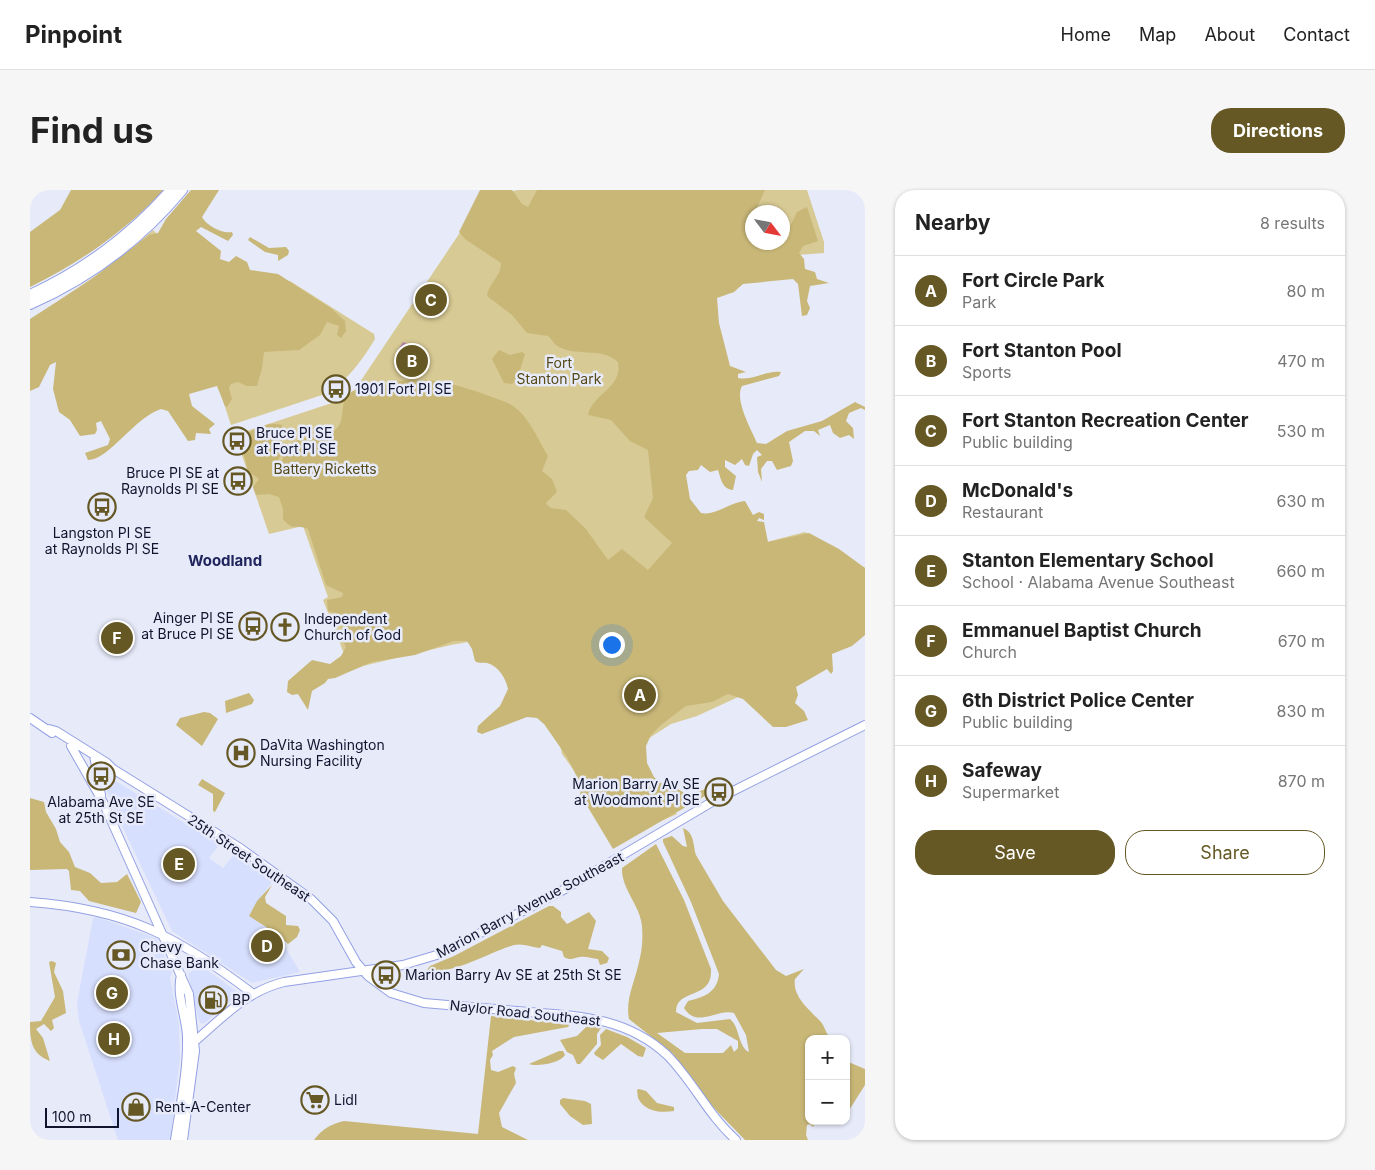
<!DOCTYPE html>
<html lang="en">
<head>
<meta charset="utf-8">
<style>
	body { margin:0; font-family:Inter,sans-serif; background:#f6f6f6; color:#222 }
	.controls { position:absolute; right:15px; bottom:15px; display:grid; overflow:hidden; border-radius:10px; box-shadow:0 1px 4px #0004 }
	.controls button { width:45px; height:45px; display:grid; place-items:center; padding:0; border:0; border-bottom:1px solid #e0e0e0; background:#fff; color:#222; font:25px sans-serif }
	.compass { position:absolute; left:715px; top:15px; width:45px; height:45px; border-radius:50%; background:#fff; box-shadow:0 1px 4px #0004; rotate:122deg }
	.scale { position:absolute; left:15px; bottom:12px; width:74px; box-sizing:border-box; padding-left:5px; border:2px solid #10142d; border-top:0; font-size:14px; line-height:18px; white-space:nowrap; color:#10142d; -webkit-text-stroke:4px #e7eaf9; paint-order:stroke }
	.you { position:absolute; left:581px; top:454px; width:18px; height:18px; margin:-12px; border:4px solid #fff; border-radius:50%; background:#1a73e8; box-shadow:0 0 0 8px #1a73e833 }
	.badge { display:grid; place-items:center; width:32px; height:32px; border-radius:50%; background:#655824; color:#fff; font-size:16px; font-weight:700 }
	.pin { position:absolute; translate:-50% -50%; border:2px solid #fff; box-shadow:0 1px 5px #0006 }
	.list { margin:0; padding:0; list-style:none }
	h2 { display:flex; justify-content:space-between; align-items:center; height:65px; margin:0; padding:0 20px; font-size:21px }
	h2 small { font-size:16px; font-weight:400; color:#767676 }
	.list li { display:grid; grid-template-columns:32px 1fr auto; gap:15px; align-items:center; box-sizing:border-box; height:70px; padding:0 20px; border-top:1px solid #e0e0e0 }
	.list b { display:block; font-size:19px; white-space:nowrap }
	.list p { margin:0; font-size:16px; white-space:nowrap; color:#767676 }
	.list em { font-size:16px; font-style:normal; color:#767676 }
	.actions { display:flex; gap:10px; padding:15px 20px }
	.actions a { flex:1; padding:11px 0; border:1px solid #655824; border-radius:20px; text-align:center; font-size:18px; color:#655824 }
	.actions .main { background:#655824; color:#fff }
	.map { position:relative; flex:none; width:835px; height:950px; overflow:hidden; border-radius:20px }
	header { display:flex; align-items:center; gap:30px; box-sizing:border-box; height:70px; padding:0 25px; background:#fff; border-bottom:1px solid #e0e0e0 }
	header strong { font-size:24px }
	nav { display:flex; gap:28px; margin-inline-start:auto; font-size:18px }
	.intro { display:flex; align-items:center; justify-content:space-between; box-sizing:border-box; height:120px; padding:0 30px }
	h1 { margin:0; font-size:35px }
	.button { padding:12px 22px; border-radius:20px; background:#655824; color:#fff; font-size:18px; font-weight:700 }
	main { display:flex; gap:30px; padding:0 30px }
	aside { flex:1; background:#fff; border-radius:20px; box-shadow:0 1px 4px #0004 }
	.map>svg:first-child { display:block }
</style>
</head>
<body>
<header>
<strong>Pinpoint</strong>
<nav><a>Home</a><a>Map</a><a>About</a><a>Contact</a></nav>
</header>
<div class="intro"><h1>Find us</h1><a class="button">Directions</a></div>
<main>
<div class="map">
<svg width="835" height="950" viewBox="0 0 835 950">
	<rect width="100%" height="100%" fill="#e7eaf9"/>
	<path fill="#d7dffe" d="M 72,583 L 190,654 L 179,668 L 193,678 L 205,663 L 244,689 L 219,725 L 250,748 L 270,782 L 222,793 L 142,741 L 84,619 L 73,591 Z
		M 67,727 L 126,748 L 142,783 L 140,788 L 149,834 L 150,869 L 140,950 L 88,950 L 84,938 L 49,831 L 47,813 L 63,728 Z
		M 169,774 L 206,801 L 206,806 L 175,833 L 172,834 L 169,831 L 158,784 Z"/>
	<path fill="#d8ca94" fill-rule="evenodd" d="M 488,0 L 777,0 L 794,52 L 794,63 L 660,73 L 649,286 L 660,326 L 702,361 L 775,342 L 835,378 L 810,424 L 745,490 L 667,526 L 641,534 L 607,556 L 615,579 L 647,624 L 622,635 L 556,597 L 532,564 L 529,550 L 450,450 L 421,455 L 320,479 L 293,410 L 298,407 L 273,336 L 239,344 L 205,245 L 320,207 L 431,41 L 449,8 ZM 722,22 L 752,22 L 752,52 L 722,52 Z
		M 123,40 L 167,83 L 210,108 L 260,91 L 344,144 L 345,149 C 330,173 318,191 292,205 L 201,235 L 186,190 L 30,110 L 90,69 Z"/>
	<path fill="#c8b777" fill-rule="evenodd" d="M 41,0 L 134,0 C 94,42 51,72 0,97 L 0,42 L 30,20 Z
		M 161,0 L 189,0 L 172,27 C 176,35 192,44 202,42 L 203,45 L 198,51 L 171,37 L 166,41 L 191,61 L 190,69 L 199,72 L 206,66 L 217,72 L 220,80 L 248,84 L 302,119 L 315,131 L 316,141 L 311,148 L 307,145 L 309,136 L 297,132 L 290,145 L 269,160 L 234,162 L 232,178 L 227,196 L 217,196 L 208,192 L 201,194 L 199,198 L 202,209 L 197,217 L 195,216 L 187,196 L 159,204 L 162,216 L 185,234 L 179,239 L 181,244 L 166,243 L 165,250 L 158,251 L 138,221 L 131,219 C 105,227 79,270 58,270 L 55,263 L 78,255 L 80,249 L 71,231 L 66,233 L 67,240 L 65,244 L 50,246 L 40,230 L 29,222 L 23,199 L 26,172 L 20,175 L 9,197 L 0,201 L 0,129 L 59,91 L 119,45 L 128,43 L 136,29 Z
		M 450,0 L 482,0 L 492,14 L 498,17 L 507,0 L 735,0 L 725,22 L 722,22 L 722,52 L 752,52 L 767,22 L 777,17 L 788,51 L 773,56 L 769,63 L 774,69 L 775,79 L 785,82 L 787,89 L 799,93 L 780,96 L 777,111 L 780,118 L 777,125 L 772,126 L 768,94 L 763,89 L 713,94 L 704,102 L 687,108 L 689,133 L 700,176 L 716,182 L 708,184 L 708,188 C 724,191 736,180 751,182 L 749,186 L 712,196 C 704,210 722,241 727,253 L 736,254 L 757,241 L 792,231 L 825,212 L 835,217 L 835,220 L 831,218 L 819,223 L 816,231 L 823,238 L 824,249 L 819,245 L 810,248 L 803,243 L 800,235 L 788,240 L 790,246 L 784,241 L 775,241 L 759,252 L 763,271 L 761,276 L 747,280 L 742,271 L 737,271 L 731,279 L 732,292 L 728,282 L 727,267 L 732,265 L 727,260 L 723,264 L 719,276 L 715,275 L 712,269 L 705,275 L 695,270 L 695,277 L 706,286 L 703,300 C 692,299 691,289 688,280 L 680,282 L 671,275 L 668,280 L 659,281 L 656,285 L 660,309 L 671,323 C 686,326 700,312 715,311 L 723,325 L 729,322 L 734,324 L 734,330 L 729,328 L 727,331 L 734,332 L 738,352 L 779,343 L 809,359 L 835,378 L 835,445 L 822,456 L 802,464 L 803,481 L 801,484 L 797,479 L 766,497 L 768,505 L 765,513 L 774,521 L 778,530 L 756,537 L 743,537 L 713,509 L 698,504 L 682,512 L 656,516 L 631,535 L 621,545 L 616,556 L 617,573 L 624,587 L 631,593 L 639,594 L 658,605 L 690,594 L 694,595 L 583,659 L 550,604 L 552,597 L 537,567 L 514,534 L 507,528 L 497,527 L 452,544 L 447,542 L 448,536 L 470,516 L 478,499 C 476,489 469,476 457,473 C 453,472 449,474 445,471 L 442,459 L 437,451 L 424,451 L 385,465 L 342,472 L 305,488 L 298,489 L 295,493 L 282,501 L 278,520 L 268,504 L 262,505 L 257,502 L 258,491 L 282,470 L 300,474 L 311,466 L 316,457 C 308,443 311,440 320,428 L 298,421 L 297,410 L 312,407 L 313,403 L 296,395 L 278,339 C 267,334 263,342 253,329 L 253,319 L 249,307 L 239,304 L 226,305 L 223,297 L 229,289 L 218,281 L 211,254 C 216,239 238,231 252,235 L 252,260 L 246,277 L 248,279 C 253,272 253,262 259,256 C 272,243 292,251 305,240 C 317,231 308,212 320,203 C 325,198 335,199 341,198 C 354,195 366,191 379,190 C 411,187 448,202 478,213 C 498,223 507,248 518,266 L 512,281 L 522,289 L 527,302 L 516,313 L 517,315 L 521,318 L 536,320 L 556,339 L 578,370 L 592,359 L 618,380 L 642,353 L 614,327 L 623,308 L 618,260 L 600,251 L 581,230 L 558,225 C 562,204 593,198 588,172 C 571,156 544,168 526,155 C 523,153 521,148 518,146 L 497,143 L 482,125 L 457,106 C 458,94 472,85 471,73 L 435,49 L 429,42 Z
		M 220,47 L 239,58 L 256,57 L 259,61 L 258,65 L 248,71 L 248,65 L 235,62 L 218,50 Z
		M 469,160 L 480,165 L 492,162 L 495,164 L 487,190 L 482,194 L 474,193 L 462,169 Z
		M 219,503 L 224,510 L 222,514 L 196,523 L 195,511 Z
		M 174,522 L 180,523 L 188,529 L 172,556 L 146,535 L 150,528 Z
		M 172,589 L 195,603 L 185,622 L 183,621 L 183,604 L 168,595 Z
		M 0,608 L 14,612 L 16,622 L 26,639 L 30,652 L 39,662 L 45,677 L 60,683 L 71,693 L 87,692 L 97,684 L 111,712 L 106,723 L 59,711 L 50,701 L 41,700 L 39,681 L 37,679 L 0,680 Z
		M 653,638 C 665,643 663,656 666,665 L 693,711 L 746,780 L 756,786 L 774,779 L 765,789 C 762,807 780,820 791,832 C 795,837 796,844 801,849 L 779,849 L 779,931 L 787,931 L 783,937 L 780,934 L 777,935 L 776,945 L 778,950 L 715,950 L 682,916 L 643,864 L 599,829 C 595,810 605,791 609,772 C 612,761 613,748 612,737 C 611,716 591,699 592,678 L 626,654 L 654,710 L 681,779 C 683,811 646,797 646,822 L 667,833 L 700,829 C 710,837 708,857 719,862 L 716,845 L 704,823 C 687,818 667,839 654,818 L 658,811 C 674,807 687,803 689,784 L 661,712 L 633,652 L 633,649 L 642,646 L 653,656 L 657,657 ZM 672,839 L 687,839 L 708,851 L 708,858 L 704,862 L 701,855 L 693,863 L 655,863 L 627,843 Z
		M 242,695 L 235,707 L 236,713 L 256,726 L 256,735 L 268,736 L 270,740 L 267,747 L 258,754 L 247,744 L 219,726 L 227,711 Z
		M 519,716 L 523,716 L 531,722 L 531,727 L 537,734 L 559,722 L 566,731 L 558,759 L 572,761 L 579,768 L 577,773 L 570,775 L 568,769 C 562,769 556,766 550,767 C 543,768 541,771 534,767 L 532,761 L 512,755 L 510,758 C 501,757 493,753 484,755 C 457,763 426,784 396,781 L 400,776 L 424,766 Z
		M 22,771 L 26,773 L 24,782 L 33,801 L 36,823 L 22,830 L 24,838 L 21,841 L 14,834 L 6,839 L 13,848 L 20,871 C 1,864 0,850 0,832 L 11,831 L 25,807 L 19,772 Z
		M 461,826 L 540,834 L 538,837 L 484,847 L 462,861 L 463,865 L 460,870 L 461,880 L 468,882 L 483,876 L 486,878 L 484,884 L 486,893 L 469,923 L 472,937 L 498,950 L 284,950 C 292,939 301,934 314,931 L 448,944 Z
		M 558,835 L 571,838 L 567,844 L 567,854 L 550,874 L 547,874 L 543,865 L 537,862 L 530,850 L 547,846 Z
		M 576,839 L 597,847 L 616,858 L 613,867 L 608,866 L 591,854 L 573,870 L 565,865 L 564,863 L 571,855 L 570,845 Z
		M 529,861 L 533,861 L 535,865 C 530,873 508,877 499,874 Z
		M 816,871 L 835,879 L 835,895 L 816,925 Z
		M 609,899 L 616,901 L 627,913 L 644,917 L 644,921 C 631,923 615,922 608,908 L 607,900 Z
		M 533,908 L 555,911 L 561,914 L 562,934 L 553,935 L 540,926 L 530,914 L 530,910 Z"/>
	<path fill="#bf89b2" d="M 373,152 L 395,162 L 384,179 L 366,163 Z"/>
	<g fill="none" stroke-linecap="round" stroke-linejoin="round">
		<g stroke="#93a0e4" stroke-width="10">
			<path id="secondary" d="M 0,528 L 22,543
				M 19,539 L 26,541 L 77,573 L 83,579 L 210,658 L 281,709 L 303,731 L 326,772 L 338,786 L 361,803 L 394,813 C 429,816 464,819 499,822 C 550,826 597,828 637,865 C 663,891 678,925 706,950
				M 41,556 L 73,612 L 159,804 L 165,861 L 153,950
				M 64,565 L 71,605
				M 0,712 C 96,719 147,746 222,803
				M 157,856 L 164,852 C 193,827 217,801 254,792 L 373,775 L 410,764 L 535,699 L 687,609 L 835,535
				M 145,950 C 150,916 158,881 157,846 C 156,826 146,805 151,785"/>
		</g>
		<g stroke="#93a0e4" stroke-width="12">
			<path id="highway" d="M 0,105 C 53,81 103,44 141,0
				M 0,114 C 59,88 111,49 152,0"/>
		</g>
		<use href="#secondary" stroke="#fff" stroke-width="8"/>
		<use href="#highway" stroke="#fff" stroke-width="10"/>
	</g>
	<defs>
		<g id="bus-ring" transform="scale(1.4375)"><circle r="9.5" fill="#e7eaf9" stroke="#655824" stroke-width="1.5"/><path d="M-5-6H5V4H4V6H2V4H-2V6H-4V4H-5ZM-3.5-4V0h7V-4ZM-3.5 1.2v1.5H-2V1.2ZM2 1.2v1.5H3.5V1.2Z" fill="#655824"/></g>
		<g id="church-ring" transform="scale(1.4375)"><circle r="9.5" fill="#e7eaf9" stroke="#655824" stroke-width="1.5"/><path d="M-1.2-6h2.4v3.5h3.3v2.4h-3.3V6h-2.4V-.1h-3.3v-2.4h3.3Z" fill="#655824"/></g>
		<g id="hospital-ring" transform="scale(1.4375)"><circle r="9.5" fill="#e7eaf9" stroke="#655824" stroke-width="1.5"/><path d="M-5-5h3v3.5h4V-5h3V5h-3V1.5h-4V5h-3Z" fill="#655824"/></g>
		<g id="bank-ring" transform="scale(1.4375)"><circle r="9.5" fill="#e7eaf9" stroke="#655824" stroke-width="1.5"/><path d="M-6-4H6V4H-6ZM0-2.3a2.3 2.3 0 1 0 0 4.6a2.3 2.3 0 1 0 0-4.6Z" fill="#655824"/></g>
		<g id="fuel-ring" transform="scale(1.4375)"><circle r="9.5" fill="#e7eaf9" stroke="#655824" stroke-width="1.5"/><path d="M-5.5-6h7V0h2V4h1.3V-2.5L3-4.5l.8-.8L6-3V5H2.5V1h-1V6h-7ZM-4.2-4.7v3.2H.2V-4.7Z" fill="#655824"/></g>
		<g id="supermarket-ring" transform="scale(1.4375)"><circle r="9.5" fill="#e7eaf9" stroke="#655824" stroke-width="1.5"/><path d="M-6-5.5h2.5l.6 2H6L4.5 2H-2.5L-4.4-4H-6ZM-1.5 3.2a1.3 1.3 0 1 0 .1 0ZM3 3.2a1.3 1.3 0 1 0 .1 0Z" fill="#655824"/></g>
		<g id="shop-ring" transform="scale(1.4375)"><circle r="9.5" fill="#e7eaf9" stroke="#655824" stroke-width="1.5"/><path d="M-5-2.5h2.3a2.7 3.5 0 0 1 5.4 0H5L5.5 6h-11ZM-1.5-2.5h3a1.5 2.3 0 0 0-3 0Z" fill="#655824"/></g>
	</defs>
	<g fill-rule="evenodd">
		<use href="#bus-ring" x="306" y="199"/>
		<use href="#bus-ring" x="207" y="251"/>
		<use href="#bus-ring" x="208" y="291"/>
		<use href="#bus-ring" x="72" y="317"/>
		<use href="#bus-ring" x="223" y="436"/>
		<use href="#church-ring" x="255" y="437"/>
		<use href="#hospital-ring" x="211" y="563"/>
		<use href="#bus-ring" x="71" y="586"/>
		<use href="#bus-ring" x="689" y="602"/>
		<use href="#bank-ring" x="91" y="765"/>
		<use href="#bus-ring" x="356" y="785"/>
		<use href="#fuel-ring" x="183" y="810"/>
		<use href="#supermarket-ring" x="285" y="910"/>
		<use href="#shop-ring" x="106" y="917"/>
	</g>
	<g text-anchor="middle" stroke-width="5" stroke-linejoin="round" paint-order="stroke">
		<g font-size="14" fill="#564a18" stroke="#e7eaf9">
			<text x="529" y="178">Fort<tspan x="529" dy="16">Stanton Park</tspan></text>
			<text x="295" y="284">Battery Ricketts</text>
		</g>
		<g font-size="14" fill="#10142d" stroke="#e7eaf9" text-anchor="start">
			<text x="325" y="204">1901 Fort Pl SE</text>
			<text x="226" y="248">Bruce Pl SE<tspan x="226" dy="16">at Fort Pl SE</tspan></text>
			<text x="189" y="288" text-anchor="end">Bruce Pl SE at<tspan x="189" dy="16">Raynolds Pl SE</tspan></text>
			<text x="72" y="348" text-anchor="middle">Langston Pl SE<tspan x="72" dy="16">at Raynolds Pl SE</tspan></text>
			<text x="204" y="433" text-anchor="end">Ainger Pl SE<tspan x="204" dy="16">at Bruce Pl SE</tspan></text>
			<text x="274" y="434">Independent<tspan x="274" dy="16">Church of God</tspan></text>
			<text x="230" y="560">DaVita Washington<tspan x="230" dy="16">Nursing Facility</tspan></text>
			<text x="670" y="599" text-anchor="end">Marion Barry Av SE<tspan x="670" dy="16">at Woodmont Pl SE</tspan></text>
			<text x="71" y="617" text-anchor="middle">Alabama Ave SE<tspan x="71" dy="16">at 25th St SE</tspan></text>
			<text x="110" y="762">Chevy<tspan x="110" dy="16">Chase Bank</tspan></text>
			<text x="375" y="790">Marion Barry Av SE at 25th St SE</text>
			<text x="202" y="815">BP</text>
			<text x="304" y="915">Lidl</text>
			<text x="125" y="922">Rent-A-Center</text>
		</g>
		<g font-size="14" fill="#10142d" stroke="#e7eaf9">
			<text transform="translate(219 668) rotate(34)" y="5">25th Street Southeast</text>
			<text transform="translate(500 715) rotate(-28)" y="5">Marion Barry Avenue Southeast</text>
			<text transform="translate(495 823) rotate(6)" y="5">Naylor Road Southeast</text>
		</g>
		<g font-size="15" font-weight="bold" fill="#20255d" stroke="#e7eaf9">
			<text x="195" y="376">Woodland</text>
		</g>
	</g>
</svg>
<div class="controls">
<button>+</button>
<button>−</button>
</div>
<svg class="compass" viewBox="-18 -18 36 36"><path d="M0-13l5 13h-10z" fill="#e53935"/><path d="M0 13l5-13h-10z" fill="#767676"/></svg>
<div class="scale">100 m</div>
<div class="you"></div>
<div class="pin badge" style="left:610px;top:505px">A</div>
<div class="pin badge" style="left:382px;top:171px">B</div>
<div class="pin badge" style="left:401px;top:110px">C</div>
<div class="pin badge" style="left:237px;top:756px">D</div>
<div class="pin badge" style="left:149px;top:674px">E</div>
<div class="pin badge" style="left:87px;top:448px">F</div>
<div class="pin badge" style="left:82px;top:803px">G</div>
<div class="pin badge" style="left:84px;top:849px">H</div>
</div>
<aside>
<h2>Nearby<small>8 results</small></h2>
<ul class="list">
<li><span class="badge">A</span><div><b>Fort Circle Park</b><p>Park</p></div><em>80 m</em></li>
<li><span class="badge">B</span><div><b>Fort Stanton Pool</b><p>Sports</p></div><em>470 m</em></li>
<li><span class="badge">C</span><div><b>Fort Stanton Recreation Center</b><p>Public building</p></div><em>530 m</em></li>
<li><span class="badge">D</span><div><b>McDonald's</b><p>Restaurant</p></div><em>630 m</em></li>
<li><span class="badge">E</span><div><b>Stanton Elementary School</b><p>School · Alabama Avenue Southeast</p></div><em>660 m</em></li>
<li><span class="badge">F</span><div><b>Emmanuel Baptist Church</b><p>Church</p></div><em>670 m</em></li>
<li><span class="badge">G</span><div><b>6th District Police Center</b><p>Public building</p></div><em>830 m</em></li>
<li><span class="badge">H</span><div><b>Safeway</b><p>Supermarket</p></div><em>870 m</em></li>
</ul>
<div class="actions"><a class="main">Save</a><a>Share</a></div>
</aside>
</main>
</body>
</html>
